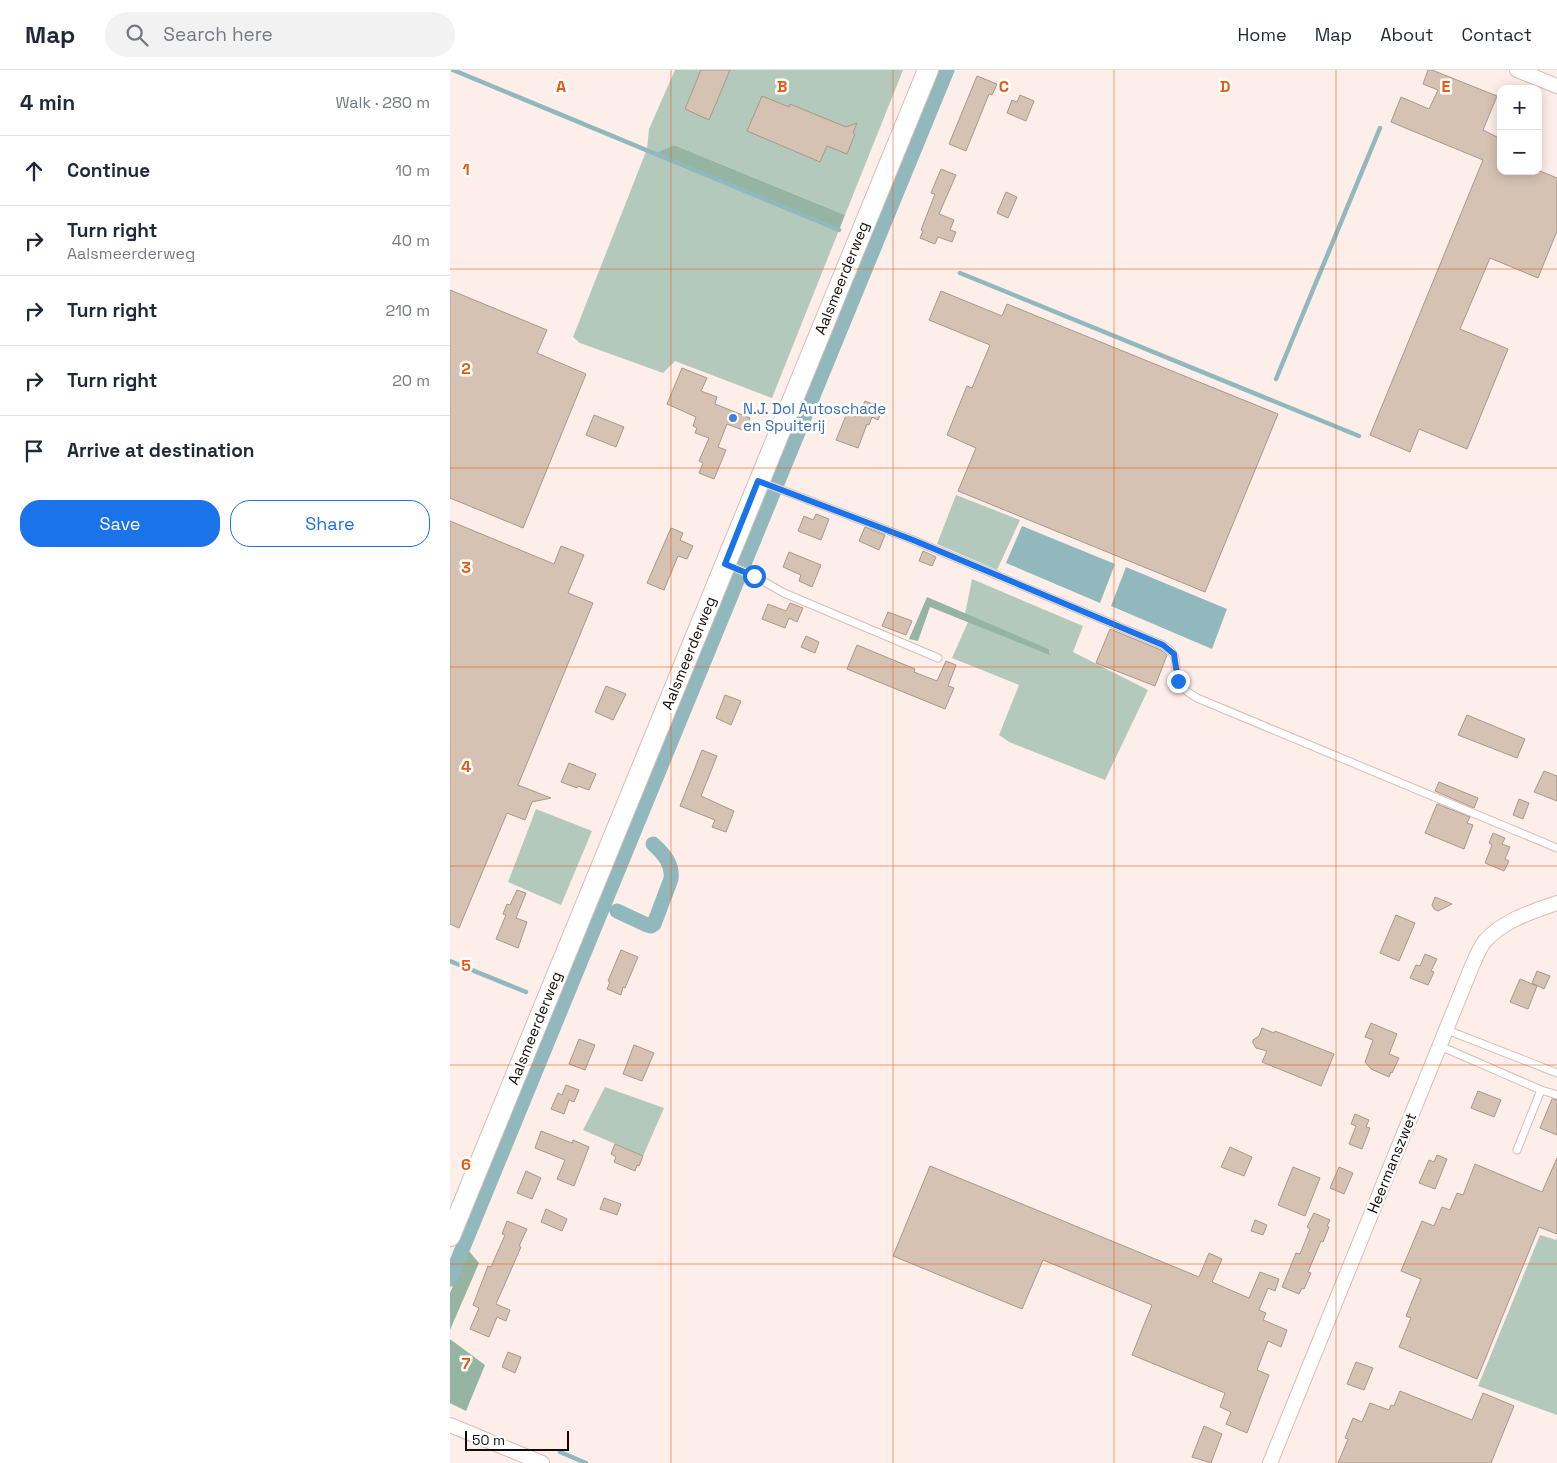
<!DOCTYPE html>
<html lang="en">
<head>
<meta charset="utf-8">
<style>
	body { margin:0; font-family:"Space Grotesk",sans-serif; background:#f2f2f3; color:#1f2937 }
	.controls { position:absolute; right:15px; top:15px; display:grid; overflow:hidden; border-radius:10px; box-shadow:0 2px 12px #0003 }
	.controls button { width:45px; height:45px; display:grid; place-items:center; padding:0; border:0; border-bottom:1px solid #e0e1e3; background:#fff; color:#1f2937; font:25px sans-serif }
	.scale { position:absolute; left:15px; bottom:12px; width:104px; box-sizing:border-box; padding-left:5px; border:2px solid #130b08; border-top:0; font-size:14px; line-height:18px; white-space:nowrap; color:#130b08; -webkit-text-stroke:4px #fff; paint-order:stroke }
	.stop { position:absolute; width:15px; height:15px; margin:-11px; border:4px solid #1a73e8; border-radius:50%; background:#fff }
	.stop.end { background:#1a73e8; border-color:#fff; box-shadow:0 1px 5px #0008 }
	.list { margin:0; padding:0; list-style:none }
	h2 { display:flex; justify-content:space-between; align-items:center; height:65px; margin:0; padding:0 20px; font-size:21px }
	h2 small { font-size:16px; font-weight:400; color:#747a83 }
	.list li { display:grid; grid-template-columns:32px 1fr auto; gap:15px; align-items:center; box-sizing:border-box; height:70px; padding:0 20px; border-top:1px solid #e0e1e3 }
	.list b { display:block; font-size:19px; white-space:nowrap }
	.list p { margin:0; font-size:16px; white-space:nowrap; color:#747a83 }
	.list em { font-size:16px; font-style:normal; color:#747a83 }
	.actions { display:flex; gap:10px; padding:15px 20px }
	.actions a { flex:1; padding:11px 0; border:1px solid #1a73e8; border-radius:20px; text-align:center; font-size:18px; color:#1a73e8 }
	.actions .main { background:#1a73e8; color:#fff }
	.icon { flex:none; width:28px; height:28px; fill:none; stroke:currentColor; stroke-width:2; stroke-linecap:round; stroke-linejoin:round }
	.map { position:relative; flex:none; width:1107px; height:1393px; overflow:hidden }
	header { display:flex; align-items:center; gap:30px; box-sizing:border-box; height:70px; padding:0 25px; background:#fff; border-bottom:1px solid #e0e1e3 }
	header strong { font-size:24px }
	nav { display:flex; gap:28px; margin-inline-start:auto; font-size:18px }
	.search { width:350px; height:45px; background:#f2f2f3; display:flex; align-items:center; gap:12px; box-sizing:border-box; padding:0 18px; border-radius:28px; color:#747a83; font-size:19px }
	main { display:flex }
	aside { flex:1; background:#fff }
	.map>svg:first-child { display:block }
</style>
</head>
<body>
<header>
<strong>Map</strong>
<div class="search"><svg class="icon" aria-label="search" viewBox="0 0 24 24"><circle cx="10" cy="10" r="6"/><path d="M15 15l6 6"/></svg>Search here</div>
<nav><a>Home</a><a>Map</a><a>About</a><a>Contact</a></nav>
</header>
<main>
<aside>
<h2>4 min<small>Walk · 280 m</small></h2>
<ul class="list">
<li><svg class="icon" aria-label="ahead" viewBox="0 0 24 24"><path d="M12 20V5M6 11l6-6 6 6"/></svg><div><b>Continue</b></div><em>10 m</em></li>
<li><svg class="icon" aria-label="right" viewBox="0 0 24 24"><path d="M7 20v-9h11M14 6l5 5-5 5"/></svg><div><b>Turn right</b><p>Aalsmeerderweg</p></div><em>40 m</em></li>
<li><svg class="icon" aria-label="right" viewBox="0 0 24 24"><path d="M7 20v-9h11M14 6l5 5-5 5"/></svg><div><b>Turn right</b></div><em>210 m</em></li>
<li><svg class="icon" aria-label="right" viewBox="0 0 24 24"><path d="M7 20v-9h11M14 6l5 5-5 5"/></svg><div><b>Turn right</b></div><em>20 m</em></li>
<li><svg class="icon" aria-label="arrive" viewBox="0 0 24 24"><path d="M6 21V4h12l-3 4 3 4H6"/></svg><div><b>Arrive at destination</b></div></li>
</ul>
<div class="actions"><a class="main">Save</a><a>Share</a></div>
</aside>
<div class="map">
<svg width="1107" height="1393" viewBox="0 0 1107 1393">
	<rect width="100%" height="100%" fill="#fdeee9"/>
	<path fill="#b3c9bc" d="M 225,0 L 453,0 L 395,145 L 224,75 L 207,83 L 389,160 L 322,328 L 225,291 L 213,303 L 130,273 L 123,267 L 197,79 L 199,59 Z
		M 506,425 L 570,450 L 547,500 L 487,474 Z
		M 522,509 L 633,556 L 623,582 L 698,620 L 655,710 L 559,672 L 549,665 L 569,615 L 502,588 L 518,552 L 600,584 L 599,579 L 515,544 Z
		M 86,739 L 142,761 L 111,835 L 58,812 Z
		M 155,1017 L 214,1038 L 193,1086 L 133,1060 Z
		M 1090,1165 L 1106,1170 L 1107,1168 L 1107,1345 L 1028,1316 Z"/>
	<path fill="#95b4a2" d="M 224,75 L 395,145 L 389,160 L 206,83 Z
		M 477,527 L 599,579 L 600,585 L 480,537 L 468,571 L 459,569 Z
		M 18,1180 L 29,1193 L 0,1260 L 0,1223 Z
		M 0,1269 L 35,1295 L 16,1341 L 0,1333 Z"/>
	<path fill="#91b8bd" d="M 572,456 L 665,494 L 650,533 L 556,493 Z
		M 676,497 L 777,539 L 762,579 L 661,536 Z"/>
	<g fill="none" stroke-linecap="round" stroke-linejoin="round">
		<path stroke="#91b8bd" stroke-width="4.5" d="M 3,0 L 389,160
			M 510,203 L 909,366
			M 826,309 L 930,58
			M 0,891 L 76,922
			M 110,1382 L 136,1393"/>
		<path stroke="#91b8bd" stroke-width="15" d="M 167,841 L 197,855 L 201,856 L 204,854 L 221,809 C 223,794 214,784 203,774
			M 0,1209 L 497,0"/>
	</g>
	<path fill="#d5c2b3" stroke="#aa9789" d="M 251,0 L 280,0 L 259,50 L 235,39 Z
		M 978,0 L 982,0 L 1047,26 L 1033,60 L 1051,69 L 1051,101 L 1090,101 L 1107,108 L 1107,161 L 1088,208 L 1040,188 L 1010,259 L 1058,279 L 1017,379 L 969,359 L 960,382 L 920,365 L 1033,90 L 941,52 L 951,27 L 979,39 L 988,20 L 973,14 Z
		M 527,6 L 547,14 L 542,25 L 539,24 L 516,81 L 499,74 Z
		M 570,25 L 584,31 L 576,51 L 557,43 L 562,30 L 567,32 Z
		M 312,26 L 339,37 L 340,34 L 396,57 L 407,53 L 403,63 L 405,64 L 397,84 L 377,76 L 370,92 L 297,61 Z
		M 491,99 L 506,105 L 489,144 L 504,150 L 500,160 L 506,162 L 502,172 L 488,167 L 485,174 L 470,168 L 473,161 L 471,160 L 485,124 L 481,123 Z
		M 556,122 L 567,127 L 558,148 L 547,143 Z
		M 0,220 L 97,260 L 87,283 L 136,304 L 73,458 L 0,428 Z
		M 491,221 L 552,246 L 557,234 L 828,344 L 755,522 L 508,421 L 526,378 L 497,365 L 517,316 L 522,318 L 540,275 L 479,250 Z
		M 232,298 L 257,308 L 251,321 L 267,327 L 265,334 L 300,348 L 295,361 L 277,354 L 268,377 L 276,380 L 264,409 L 249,403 L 253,393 L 249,391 L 259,368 L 245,363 L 247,358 L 243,356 L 246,347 L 217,334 Z
		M 415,331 L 433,338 L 428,350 L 422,347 L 419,355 L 417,354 L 408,378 L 386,370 L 397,343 L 408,347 Z
		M 144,345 L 174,357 L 166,377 L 136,365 Z
		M 366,444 L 379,449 L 371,470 L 348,461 L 354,446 L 363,450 Z
		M 0,451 L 104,494 L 111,476 L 134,485 L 118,523 L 143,533 L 68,715 L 101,728 L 82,732 L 75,750 L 57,743 L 9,858 L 0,854 Z
		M 415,457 L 435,465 L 429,480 L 409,471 Z
		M 221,458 L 233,463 L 230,470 L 243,476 L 237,489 L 228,486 L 214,520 L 197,513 Z
		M 473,481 L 486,487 L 482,496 L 469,491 Z
		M 339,482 L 371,495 L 362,517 L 349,511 L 351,505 L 333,497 Z
		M 340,533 L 353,538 L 347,552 L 339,548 L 335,558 L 312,549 L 318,534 L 336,541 Z
		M 438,542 L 462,551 L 456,565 L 432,556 Z
		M 660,559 L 711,580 L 717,585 L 705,616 L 646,593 Z
		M 356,566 L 369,572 L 365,583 L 351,577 Z
		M 407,575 L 465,599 L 464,602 L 487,611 L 496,591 L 506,595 L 498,616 L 504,618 L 495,639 L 397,599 Z
		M 156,616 L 176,624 L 163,650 L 145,642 Z
		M 275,625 L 291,631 L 281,655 L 266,648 Z
		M 1017,645 L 1075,669 L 1067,688 L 1008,665 Z
		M 252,680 L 267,686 L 251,726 L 284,741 L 276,762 L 262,757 L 265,750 L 230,736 Z
		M 119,693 L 146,704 L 139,720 L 128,716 L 127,718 L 111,712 Z
		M 1094,701 L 1107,706 L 1107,731 L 1084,722 Z
		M 989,712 L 1028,728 L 1024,738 L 985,721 Z
		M 1069,729 L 1079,733 L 1073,749 L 1063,745 Z
		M 987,734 L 1020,747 L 1017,753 L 1023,755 L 1014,779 L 975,763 Z
		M 1043,763 L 1055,768 L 1052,774 L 1060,777 L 1055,789 L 1059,791 L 1054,801 L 1035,793 L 1042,775 L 1039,773 Z
		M 67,820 L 76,823 L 66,848 L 77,852 L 68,878 L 46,869 L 56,845 L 53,844 L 57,834 L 60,835 Z
		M 985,827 L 1002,834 L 988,841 L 984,839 L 982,835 Z
		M 946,845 L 965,853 L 949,891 L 930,883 Z
		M 171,880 L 188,887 L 175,918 L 173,917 L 171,925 L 157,919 L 160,912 L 158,911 Z
		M 975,884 L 987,889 L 981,901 L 984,902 L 978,915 L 960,908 L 966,895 L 970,896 Z
		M 1087,901 L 1100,906 L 1094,919 L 1082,913 Z
		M 1070,909 L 1087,916 L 1078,939 L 1060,932 Z
		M 921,953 L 947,964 L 939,984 L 949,988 L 942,1003 L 941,1002 L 939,1007 L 921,999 L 915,992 L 923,970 L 915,967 Z
		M 812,958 L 824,963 L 825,961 L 884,984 L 871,1016 L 812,992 L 817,981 L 806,978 L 803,973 L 803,970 L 809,966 Z
		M 129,969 L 145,975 L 135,1000 L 119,994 Z
		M 184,975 L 204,983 L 192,1011 L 173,1004 Z
		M 116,1015 L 129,1020 L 124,1032 L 119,1030 L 114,1044 L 101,1039 L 108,1023 L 112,1025 Z
		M 1028,1021 L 1051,1030 L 1044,1047 L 1021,1038 Z
		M 1102,1029 L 1107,1030 L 1107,1065 L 1090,1058 Z
		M 905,1044 L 919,1050 L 916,1057 L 920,1058 L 912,1079 L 899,1074 L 906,1056 L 901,1054 Z
		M 91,1061 L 122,1073 L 123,1070 L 139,1077 L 124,1116 L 107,1109 L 115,1090 L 85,1078 Z
		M 165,1074 L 193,1086 L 189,1096 L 187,1095 L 185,1101 L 164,1092 L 166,1087 L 161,1084 Z
		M 780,1077 L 802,1087 L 794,1106 L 771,1097 Z
		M 987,1085 L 997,1089 L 985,1119 L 969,1113 L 979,1090 L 984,1092 Z
		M 1107,1088 L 1107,1164 L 1089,1157 L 1027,1309 L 949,1277 L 961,1248 L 956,1246 L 971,1209 L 951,1201 L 972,1151 L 984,1156 L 992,1137 L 1000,1140 L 1007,1123 L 1013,1125 L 1025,1094 L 1092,1122 Z
		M 480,1096 L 749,1207 L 759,1183 L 772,1189 L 762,1212 L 799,1228 L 810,1202 L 829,1209 L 825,1221 L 818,1218 L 809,1240 L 816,1243 L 813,1250 L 837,1260 L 831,1277 L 818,1271 L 807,1300 L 819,1305 L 797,1363 L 776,1354 L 781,1342 L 770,1337 L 775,1323 L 682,1285 L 702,1235 L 593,1190 L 572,1239 L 443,1186 Z
		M 843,1097 L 870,1108 L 855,1146 L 828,1135 Z
		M 889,1097 L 903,1103 L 894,1124 L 880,1118 Z
		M 76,1101 L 91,1108 L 82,1129 L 67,1123 Z
		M 154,1128 L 171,1134 L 167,1145 L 150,1139 Z
		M 96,1139 L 117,1149 L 112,1161 L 91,1152 Z
		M 864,1143 L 880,1150 L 877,1156 L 879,1157 L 873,1172 L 871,1171 L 858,1202 L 861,1203 L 854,1219 L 852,1218 L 849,1224 L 832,1217 L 846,1183 L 850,1184 L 860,1159 L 857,1157 Z
		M 805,1150 L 817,1155 L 813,1165 L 801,1161 Z
		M 57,1151 L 77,1159 L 69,1176 L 71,1177 L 46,1234 L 60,1240 L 56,1251 L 47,1247 L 39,1267 L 20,1259 L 29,1238 L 23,1235 L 38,1196 L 41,1197 L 55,1165 L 52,1164 Z
		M 58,1282 L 71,1287 L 65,1303 L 52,1297 Z
		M 906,1292 L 923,1298 L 914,1320 L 897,1314 Z
		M 950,1321 L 1022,1350 L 1033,1323 L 1064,1336 L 1041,1393 L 888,1393 L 898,1369 L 895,1368 L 903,1348 L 912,1352 L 920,1333 L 939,1340 L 941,1335 L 944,1336 Z
		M 754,1356 L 772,1364 L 761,1393 L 742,1387 Z"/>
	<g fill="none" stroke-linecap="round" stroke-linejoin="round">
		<g stroke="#d6beb5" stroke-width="9">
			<path id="lane" d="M 311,412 L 463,470 L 713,575 C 735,589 720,598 729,613 C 733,620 741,624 747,628 L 1107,778
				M 276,494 L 304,506 L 334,523 L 488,588
				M 997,960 L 1107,1003
				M 990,976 L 1091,1020 L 1067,1080
				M 1091,1020 L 1107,1025"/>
		</g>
		<g stroke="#d6beb5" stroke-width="16">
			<path id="street" d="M 1067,0 L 1107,16
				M 0,1355 L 92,1393
				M 820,1393 L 1022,896 C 1026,888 1029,878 1035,871 C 1054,850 1081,842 1107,833"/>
		</g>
		<g stroke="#d6beb5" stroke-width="22">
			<path id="secondary" d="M 0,1166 L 478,0"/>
		</g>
		<use href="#lane" stroke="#fff" stroke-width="7"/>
		<use href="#street" stroke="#fff" stroke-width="14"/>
		<use href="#secondary" stroke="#fff" stroke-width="20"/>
	</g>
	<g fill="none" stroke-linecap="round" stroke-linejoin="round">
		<path stroke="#1a73e8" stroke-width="6" d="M 304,506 L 275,494 L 308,411 L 463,470 L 713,575 L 724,584 L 728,611"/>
	</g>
	<path fill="none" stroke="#e8590c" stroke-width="1" stroke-opacity="0.55" d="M 221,0 L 221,1393M 443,0 L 443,1393M 664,0 L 664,1393M 886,0 L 886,1393M 0,199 L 1107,199M 0,398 L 1107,398M 0,597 L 1107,597M 0,796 L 1107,796M 0,995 L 1107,995M 0,1194 L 1107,1194"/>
	<circle fill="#3f7fe0" stroke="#fff" stroke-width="2" cx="283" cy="348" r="5"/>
	<g text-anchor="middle" stroke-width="5" stroke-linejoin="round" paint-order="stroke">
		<g font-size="15" fill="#130b08" stroke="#fff">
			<text transform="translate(392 208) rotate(-68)" y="5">Aalsmeerderweg</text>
			<text transform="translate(239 583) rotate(-68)" y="5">Aalsmeerderweg</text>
			<text transform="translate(85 958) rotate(-68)" y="5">Aalsmeerderweg</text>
			<text transform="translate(942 1093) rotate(-68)" y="5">Heermanszwet</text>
		</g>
		<g font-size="15" fill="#366cbe" stroke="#fff" text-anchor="start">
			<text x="293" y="344">N.J. Dol Autoschade<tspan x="293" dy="17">en Spuiterij</tspan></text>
		</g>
	</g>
	<g font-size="16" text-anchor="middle" font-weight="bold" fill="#e8590c" stroke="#fff" stroke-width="5" stroke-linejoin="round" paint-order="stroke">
		<text x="111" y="22">A</text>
		<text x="332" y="22">B</text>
		<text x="554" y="22">C</text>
		<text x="775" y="22">D</text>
		<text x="996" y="22">E</text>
		<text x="16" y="105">1</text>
		<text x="16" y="304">2</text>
		<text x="16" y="503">3</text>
		<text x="16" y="702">4</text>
		<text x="16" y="901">5</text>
		<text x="16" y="1100">6</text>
		<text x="16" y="1299">7</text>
	</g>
</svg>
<div class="controls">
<button>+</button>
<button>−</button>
</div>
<div class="scale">50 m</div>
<div class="stop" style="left:304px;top:506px"></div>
<div class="stop end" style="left:728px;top:611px"></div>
</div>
</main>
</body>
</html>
